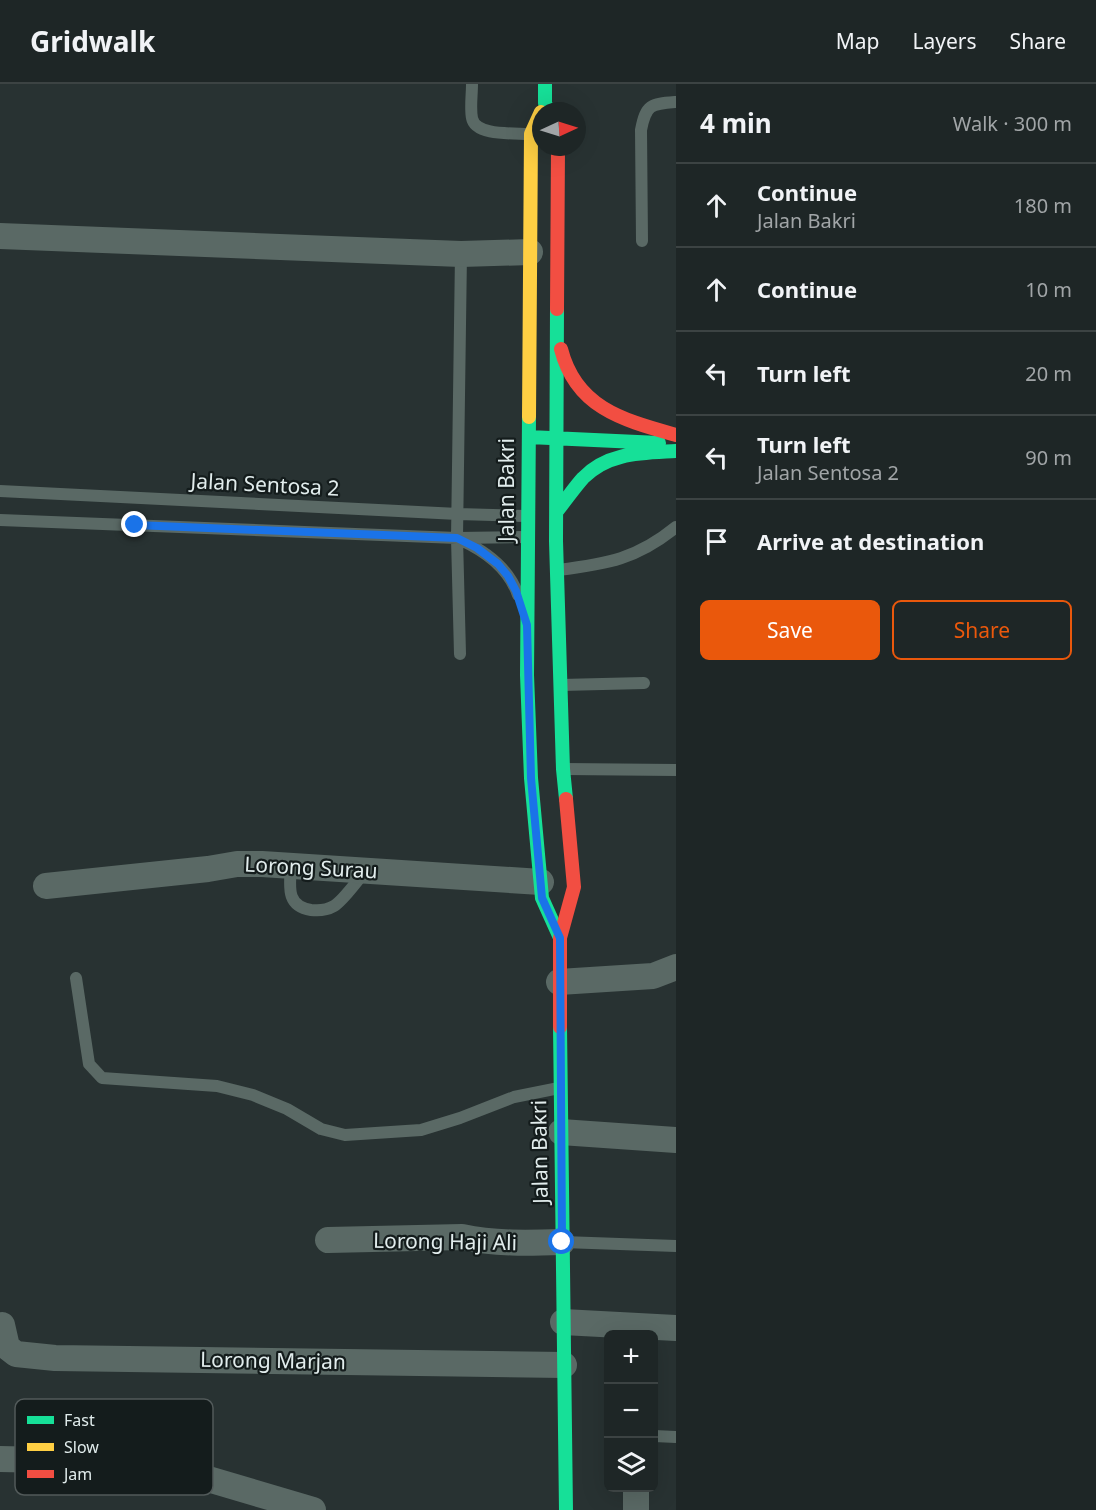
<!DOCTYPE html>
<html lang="en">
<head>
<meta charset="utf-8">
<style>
	body { margin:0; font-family:"Noto Sans",sans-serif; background:#2b3232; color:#f1f3f6 }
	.controls { position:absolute; right:18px; bottom:18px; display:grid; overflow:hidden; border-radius:9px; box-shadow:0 6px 24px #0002 }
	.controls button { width:54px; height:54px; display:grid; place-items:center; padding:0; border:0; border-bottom:2px solid #3c4343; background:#1e2626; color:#f1f3f6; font:30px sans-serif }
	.compass { position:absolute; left:532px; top:18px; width:54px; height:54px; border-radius:50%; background:#1e2626; box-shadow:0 6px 24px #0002; rotate:86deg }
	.stop { position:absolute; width:18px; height:18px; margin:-14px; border:4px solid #1a73e8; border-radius:50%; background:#fff }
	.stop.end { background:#1a73e8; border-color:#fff; box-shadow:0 2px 6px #0008 }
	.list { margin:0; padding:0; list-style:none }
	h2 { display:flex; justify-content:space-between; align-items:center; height:78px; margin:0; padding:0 24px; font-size:26px }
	h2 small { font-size:20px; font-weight:400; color:#a1a5a7 }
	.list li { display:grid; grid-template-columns:39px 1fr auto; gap:18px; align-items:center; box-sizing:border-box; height:84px; padding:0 24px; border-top:2px solid #3c4343 }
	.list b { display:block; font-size:22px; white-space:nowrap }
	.list p { margin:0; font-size:20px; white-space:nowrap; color:#a1a5a7 }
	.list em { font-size:20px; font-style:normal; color:#a1a5a7 }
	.actions { display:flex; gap:12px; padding:18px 24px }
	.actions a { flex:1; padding:14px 0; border:2px solid #ea580c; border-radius:9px; text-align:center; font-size:21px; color:#ea580c }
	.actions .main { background:#ea580c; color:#fff }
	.icon { flex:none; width:33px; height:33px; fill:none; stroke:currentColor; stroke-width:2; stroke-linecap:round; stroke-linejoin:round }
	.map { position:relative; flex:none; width:676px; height:1426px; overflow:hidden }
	header { display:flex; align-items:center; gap:36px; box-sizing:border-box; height:84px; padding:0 30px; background:#1e2626; border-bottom:2px solid #3c4343 }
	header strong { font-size:28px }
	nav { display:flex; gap:33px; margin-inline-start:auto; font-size:21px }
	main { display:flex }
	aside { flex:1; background:#1e2626 }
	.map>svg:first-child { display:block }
</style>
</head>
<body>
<header>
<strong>Gridwalk</strong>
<nav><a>Map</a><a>Layers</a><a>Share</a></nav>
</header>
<main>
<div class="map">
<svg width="676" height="1426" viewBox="0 0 676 1426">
	<rect width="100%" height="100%" fill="#283232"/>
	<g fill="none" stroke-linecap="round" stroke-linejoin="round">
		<path stroke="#5a6965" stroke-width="12" d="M 472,0 C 472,11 470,24 472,34 C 475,52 514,49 529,50
			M 642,157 L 641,46 C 646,20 651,20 676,18
			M 0,407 L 458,430 L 526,432
			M 0,436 L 457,454 L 526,453
			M 461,456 C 485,467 509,485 518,511
			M 558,486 C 607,480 637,475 676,443
			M 460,570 L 457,454 L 461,170
			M 561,601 L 644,599
			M 564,685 L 676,686
			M 291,781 C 290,801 285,822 311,826 C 319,827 327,826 334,822 C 344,816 357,796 366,787
			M 76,894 L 89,980 L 102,994 L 217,1002 L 253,1011 L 287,1025 L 321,1045 L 345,1051 L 421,1046 L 460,1034 L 514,1013 L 559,1004
			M 563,1158 L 676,1162
			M 654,1352 L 676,1353"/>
		<path stroke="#5a6965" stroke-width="26" d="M 0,152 L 461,170 L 530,168
			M 46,802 L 208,785 L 237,780 L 262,780 L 541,798
			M 559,898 L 653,892 L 676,883
			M 561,1048 L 676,1056
			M 328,1156 L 462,1153 C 495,1160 529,1159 562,1158
			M 563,1238 L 676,1244
			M 2,1241 L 7,1263 L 16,1270 L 55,1274 L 564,1281
			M 0,1375 L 142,1378 L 164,1382 L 313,1426
			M 636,1426 L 636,1404"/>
		<path stroke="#16e098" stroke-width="14" d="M 545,0 L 545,19 L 548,27
			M 557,225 L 556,457 L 563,685 L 566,715
			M 529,333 L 527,591 L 531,694 L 542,814 L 560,854
			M 529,353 L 659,359
			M 557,427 C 566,416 574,404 583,394 C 608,368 643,369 676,367
			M 560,943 L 566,1426"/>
		<path stroke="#ffcf43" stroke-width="14" d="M 529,333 L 531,50 L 541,28"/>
		<path stroke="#f24e42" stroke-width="14" d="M 557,225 L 558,63
			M 561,265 C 576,324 623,336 676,351
			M 560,943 L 560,854 L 574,803 L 566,715"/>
	</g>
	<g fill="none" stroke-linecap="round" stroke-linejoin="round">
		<path stroke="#1a73e8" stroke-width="8" d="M 135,441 L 457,454 L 477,464 L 498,480 L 508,492 L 516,507 L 527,541 L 531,694 L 542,814 L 560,854 L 562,1158"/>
	</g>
	<g text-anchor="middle" stroke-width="4.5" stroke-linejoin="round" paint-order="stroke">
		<g font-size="21" fill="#e1ecec" stroke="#141c1c">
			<text transform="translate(265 401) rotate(3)" y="7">Jalan Sentosa 2</text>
			<text transform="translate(507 406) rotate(-90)" y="7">Jalan Bakri</text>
			<text transform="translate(311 784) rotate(3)" y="7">Lorong Surau</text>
			<text transform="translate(540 1068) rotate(-91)" y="7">Jalan Bakri</text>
			<text transform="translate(445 1158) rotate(1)" y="7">Lorong Haji Ali</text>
			<text transform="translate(273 1277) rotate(1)" y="7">Lorong Marjan</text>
		</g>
	</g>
	<rect x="15" y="1315" width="198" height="96" rx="9" fill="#141c1c" stroke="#525a5a" stroke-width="1.5"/>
	<rect x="27" y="1332" width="27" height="8" fill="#16e098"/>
	<rect x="27" y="1359" width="27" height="8" fill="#ffcf43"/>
	<rect x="27" y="1386" width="27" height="8" fill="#f24e42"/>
	<g font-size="16" fill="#e1ecec">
		<text x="64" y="1342">Fast</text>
		<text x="64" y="1369">Slow</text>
		<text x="64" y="1396">Jam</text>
	</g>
</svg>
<div class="controls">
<button>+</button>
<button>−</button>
<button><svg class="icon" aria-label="layers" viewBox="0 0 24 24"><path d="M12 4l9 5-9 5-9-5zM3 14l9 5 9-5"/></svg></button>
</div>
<svg class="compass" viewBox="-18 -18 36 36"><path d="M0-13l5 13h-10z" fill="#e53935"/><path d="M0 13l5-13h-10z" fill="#a1a5a7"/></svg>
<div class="stop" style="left:562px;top:1158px"></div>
<div class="stop end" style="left:135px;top:441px"></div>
</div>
<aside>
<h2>4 min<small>Walk · 300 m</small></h2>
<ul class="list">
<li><svg class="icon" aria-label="ahead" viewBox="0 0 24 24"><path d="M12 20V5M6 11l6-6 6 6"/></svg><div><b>Continue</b><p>Jalan Bakri</p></div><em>180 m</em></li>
<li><svg class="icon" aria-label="ahead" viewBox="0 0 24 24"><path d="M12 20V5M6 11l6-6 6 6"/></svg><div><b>Continue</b></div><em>10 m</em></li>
<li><svg class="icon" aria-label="left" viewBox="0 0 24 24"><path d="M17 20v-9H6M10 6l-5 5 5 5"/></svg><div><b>Turn left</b></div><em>20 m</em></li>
<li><svg class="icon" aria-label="left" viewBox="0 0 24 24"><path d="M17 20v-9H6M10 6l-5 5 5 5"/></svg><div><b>Turn left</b><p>Jalan Sentosa 2</p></div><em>90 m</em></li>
<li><svg class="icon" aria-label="arrive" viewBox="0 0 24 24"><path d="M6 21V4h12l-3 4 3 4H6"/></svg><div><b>Arrive at destination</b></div></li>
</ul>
<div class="actions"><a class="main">Save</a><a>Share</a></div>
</aside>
</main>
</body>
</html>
